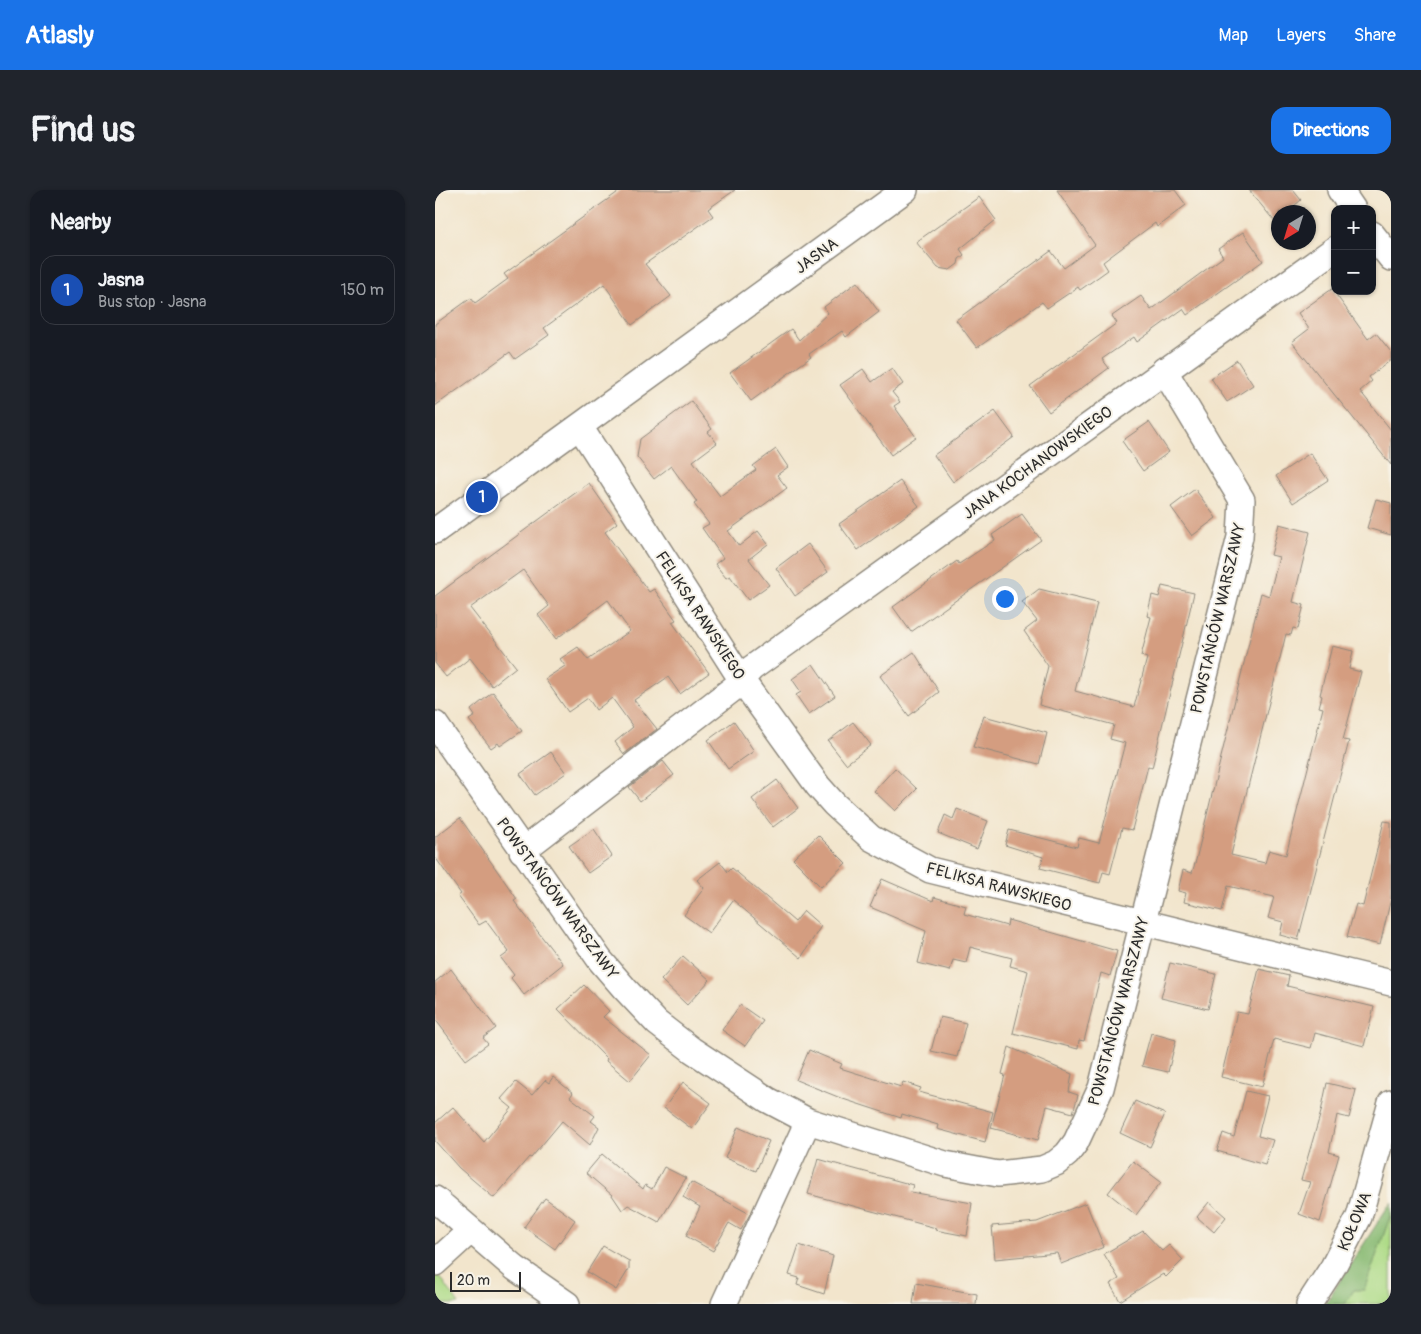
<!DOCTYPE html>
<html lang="en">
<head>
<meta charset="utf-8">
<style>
	body { margin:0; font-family:Pangolin,sans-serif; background:#20242c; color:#f1f3f6 }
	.controls { position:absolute; right:15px; top:15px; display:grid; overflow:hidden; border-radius:10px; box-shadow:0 1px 4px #0004 }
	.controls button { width:45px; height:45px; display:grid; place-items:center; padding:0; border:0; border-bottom:1px solid #363941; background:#171b24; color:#f1f3f6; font:25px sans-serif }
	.compass { position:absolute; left:836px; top:15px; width:45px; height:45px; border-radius:50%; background:#171b24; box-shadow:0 1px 4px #0004; rotate:218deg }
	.scale { position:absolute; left:15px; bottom:12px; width:71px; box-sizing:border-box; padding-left:5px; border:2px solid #2b2b2b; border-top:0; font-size:14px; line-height:18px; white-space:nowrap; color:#2b2b2b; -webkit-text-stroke:4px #f7f3e8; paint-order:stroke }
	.you { position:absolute; left:569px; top:408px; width:18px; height:18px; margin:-12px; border:4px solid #fff; border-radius:50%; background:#1a73e8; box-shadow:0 0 0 8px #1a73e833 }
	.badge { display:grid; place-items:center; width:32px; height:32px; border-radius:50%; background:#1a73e8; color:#fff; font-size:16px; font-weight:700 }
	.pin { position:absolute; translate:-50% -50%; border:2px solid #fff; box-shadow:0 1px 5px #0006 }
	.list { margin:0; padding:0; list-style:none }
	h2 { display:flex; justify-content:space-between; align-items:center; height:65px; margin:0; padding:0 20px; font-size:21px }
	h2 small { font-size:16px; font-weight:400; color:#9ea1a6 }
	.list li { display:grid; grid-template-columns:32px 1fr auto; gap:15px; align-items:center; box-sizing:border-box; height:70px; margin:0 10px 10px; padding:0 10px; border:1px solid #363941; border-radius:15px }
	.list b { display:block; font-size:19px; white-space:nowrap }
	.list p { margin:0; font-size:16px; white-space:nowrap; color:#9ea1a6 }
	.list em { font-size:16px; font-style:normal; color:#9ea1a6 }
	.map { position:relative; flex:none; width:956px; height:1114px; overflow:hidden; border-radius:15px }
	header { display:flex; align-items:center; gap:30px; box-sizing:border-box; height:70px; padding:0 25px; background:#1a73e8; color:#fff }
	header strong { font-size:24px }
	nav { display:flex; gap:28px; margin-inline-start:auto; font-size:18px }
	.intro { display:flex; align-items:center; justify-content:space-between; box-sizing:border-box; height:120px; padding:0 30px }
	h1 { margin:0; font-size:35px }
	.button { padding:12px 22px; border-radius:15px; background:#1a73e8; color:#fff; font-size:18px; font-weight:700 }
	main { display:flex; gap:30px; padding:0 30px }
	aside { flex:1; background:#171b24; border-radius:15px; box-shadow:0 1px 4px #0004 }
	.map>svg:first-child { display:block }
</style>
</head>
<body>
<header>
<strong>Atlasly</strong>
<nav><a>Map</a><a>Layers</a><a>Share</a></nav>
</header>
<div class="intro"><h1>Find us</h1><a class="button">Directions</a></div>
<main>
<aside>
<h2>Nearby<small></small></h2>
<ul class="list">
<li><span class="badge" style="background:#1a4fb4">1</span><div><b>Jasna</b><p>Bus stop · Jasna</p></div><em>150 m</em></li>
</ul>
</aside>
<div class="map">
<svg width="956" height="1114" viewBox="0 0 956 1114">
	<rect width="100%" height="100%" fill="#f7f3e8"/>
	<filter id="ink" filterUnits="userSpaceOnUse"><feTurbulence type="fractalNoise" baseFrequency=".02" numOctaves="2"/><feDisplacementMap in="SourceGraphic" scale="10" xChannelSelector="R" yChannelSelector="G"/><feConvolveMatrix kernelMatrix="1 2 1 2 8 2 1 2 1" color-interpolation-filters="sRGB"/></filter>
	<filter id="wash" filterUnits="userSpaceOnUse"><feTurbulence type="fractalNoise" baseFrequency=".0096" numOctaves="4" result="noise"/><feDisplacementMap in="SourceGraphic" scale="20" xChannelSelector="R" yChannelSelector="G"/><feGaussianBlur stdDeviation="1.12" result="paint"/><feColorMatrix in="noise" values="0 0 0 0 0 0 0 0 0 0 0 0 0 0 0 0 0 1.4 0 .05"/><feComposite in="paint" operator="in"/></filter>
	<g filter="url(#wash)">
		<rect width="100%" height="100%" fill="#f2e5cc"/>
		<path fill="#aedb87" stroke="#6c8359" d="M 956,1012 L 956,1114 L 890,1114 Z
			M 0,1079 L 24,1114 L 0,1114 Z"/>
		<path fill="#8abb74" stroke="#5a7350" d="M 956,1012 L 956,1024 L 929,1100 L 919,1100 L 910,1114 L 890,1114 Z"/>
		<g id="blocks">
			<path fill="#d49d80" d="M 186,0 L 300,0 L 273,19 L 278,26 L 210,74 L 236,106 L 197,135 L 169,94 L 109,138 L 114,145 L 80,169 L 75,162 L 0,216 L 0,134 L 36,108 L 40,113 L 73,89 L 69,84 Z
				M 622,0 L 740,0 L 751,15 L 722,37 L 720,33 L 668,72 L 673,80 L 645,100 L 643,97 L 612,118 L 607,112 L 542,158 L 521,130 L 616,61 L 629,78 L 660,55 Z
				M 814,0 L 858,0 L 866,10 L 852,22 L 844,22 L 844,29 L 840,32 Z
				M 544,7 L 561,30 L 525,59 L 529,65 L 524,69 L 523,74 L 515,80 L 503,78 L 481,52 Z
				M 808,42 L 828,71 L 752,125 L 748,119 L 702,152 L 699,147 L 667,169 L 674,178 L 614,222 L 595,196 L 682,133 L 677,126 L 706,106 L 716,120 L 788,67 L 783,59 Z
				M 422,92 L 444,122 L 411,147 L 407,141 L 374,164 L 376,167 L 316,211 L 295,183 L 356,139 L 364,150 L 393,123 L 389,117 Z
				M 897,99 L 933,149 L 941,143 L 956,162 L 956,170 L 934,187 L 937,191 L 925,201 L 956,240 L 956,275 L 857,152 L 874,139 L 863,123 Z
				M 802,170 L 818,195 L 792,212 L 776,188 Z
				M 457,178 L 468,194 L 457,202 L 465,212 L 459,216 L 481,247 L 456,265 L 405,195 L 428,179 L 437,192 Z
				M 256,211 L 277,239 L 273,242 L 282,253 L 258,271 L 285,306 L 321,280 L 318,276 L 341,259 L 353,277 L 342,285 L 352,298 L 293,341 L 304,356 L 323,341 L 333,354 L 314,369 L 334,395 L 313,410 L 295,386 L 291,388 L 280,374 L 288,368 L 267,338 L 274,334 L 259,314 L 262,312 L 236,276 L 219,289 L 202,267 L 205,249 Z
				M 560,221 L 579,247 L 518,292 L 499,265 Z
				M 714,232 L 734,262 L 708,281 L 687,251 Z
				M 875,263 L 893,290 L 858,313 L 841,286 Z
				M 465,291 L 484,316 L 423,360 L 404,334 Z
				M 154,293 L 182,333 L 170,342 L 214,402 L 219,399 L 241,430 L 237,432 L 274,483 L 245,504 L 233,487 L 199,510 L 222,539 L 189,564 L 180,552 L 198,537 L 177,508 L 161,520 L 153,508 L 133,522 L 110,489 L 130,476 L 125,469 L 143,457 L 153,470 L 195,441 L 173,410 L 121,449 L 103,425 L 114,416 L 88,380 L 35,418 L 81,477 L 57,496 L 35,468 L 11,487 L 0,473 L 0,406 Z
				M 760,299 L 781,328 L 757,346 L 736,317 Z
				M 941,309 L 956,313 L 956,345 L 932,338 Z
				M 587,324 L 606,350 L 476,442 L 458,417 L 522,371 L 524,374 L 560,350 L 557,345 Z
				M 844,334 L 875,342 L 858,412 L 869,415 L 863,439 L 858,438 L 856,445 L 851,444 L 796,665 L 830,673 L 834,660 L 851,665 L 888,518 L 884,517 L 887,506 L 885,505 L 897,456 L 918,461 L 914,479 L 926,482 L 908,550 L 914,551 L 863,750 L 845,745 L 848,732 L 833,728 L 839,707 L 793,696 L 787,721 L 749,712 L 751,703 L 743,701 L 748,680 L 757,683 L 761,670 L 826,403 L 834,406 L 844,367 L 836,365 Z
				M 373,354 L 393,382 L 360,406 L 341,378 Z
				M 727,396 L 759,403 L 717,578 L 713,576 L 697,640 L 687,638 L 675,684 L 668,682 L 665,693 L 605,678 L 608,667 L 570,655 L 574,640 L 642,657 L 644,648 L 664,653 L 690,553 L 675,549 L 679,535 L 604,515 L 613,476 L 589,441 L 602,431 L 587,412 L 604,399 L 662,413 L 640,501 L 699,517 L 712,468 L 706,466 L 716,427 L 712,426 L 717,405 L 724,407 Z
				M 479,462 L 504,502 L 474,526 L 445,486 Z
				M 378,474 L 400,506 L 374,524 L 361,505 L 366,502 L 357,489 Z
				M 58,502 L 87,541 L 65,556 L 63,553 L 56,558 L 34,530 L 40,526 L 36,520 Z
				M 549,526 L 612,543 L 604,574 L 538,557 Z
				M 299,531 L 319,561 L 293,579 L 273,550 Z
				M 418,532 L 436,555 L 411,574 L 393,551 Z
				M 116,562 L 131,583 L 100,605 L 85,584 Z
				M 228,571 L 239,585 L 205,611 L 194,597 Z
				M 460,578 L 482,599 L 460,621 L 439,601 Z
				M 342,590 L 363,618 L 338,637 L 317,609 Z
				M 522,619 L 553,631 L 542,659 L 503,643 L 510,625 L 518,629 Z
				M 25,628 L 82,709 L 79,711 L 128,774 L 89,805 L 76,788 L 79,785 L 66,768 L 74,762 L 51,731 L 44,735 L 23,706 L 26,704 L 0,667 L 0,647 Z
				M 949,631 L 956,632 L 956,708 L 945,755 L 912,747 L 921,714 L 928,716 Z
				M 159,639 L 177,666 L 153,683 L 134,656 Z
				M 383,645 L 411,673 L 386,697 L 358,669 Z
				M 285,672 L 293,682 L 297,678 L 360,732 L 369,721 L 386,736 L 366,768 L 298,710 L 274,743 L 249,725 L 269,698 L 262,690 Z
				M 447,689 L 498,711 L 499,707 L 531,716 L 529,724 L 572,736 L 573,730 L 682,761 L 675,786 L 666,783 L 649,851 L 644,850 L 643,859 L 578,843 L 593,781 L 575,776 L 577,768 L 535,757 L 531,773 L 518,770 L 515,781 L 483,773 L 491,741 L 435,717 Z
				M 248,766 L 275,790 L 252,815 L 226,790 Z
				M 735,773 L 781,784 L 773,819 L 726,808 Z
				M 16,779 L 61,838 L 48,848 L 53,854 L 31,870 L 0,829 L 0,792 Z
				M 824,779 L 854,786 L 852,796 L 939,817 L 929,856 L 880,843 L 876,858 L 839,849 L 827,897 L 786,887 L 802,822 L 813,824 Z
				M 149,795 L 174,821 L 168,827 L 216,865 L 195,891 L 171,871 L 172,869 L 123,819 Z
				M 305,815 L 328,831 L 310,856 L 287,840 Z
				M 505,827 L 531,833 L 522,867 L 496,861 Z
				M 716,843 L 741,850 L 733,882 L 707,876 Z
				M 574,857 L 637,884 L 634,902 L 643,905 L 638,923 L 612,916 L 603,950 L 556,938 L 570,885 L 567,884 Z
				M 374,860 L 407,874 L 405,878 L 466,897 L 468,892 L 486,898 L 484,902 L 558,922 L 550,952 L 502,939 L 503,935 L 467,924 L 466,928 L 408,909 L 361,890 Z
				M 118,887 L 138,903 L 135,907 L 160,926 L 156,931 L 164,937 L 155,955 L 127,931 L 96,968 L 94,967 L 59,1008 L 24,978 L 0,951 L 0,933 L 18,917 L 49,952 L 77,918 L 66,909 L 81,892 L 97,905 L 110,890 L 114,893 Z
				M 248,892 L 276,913 L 257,939 L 229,918 Z
				M 892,893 L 921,900 L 914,928 L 902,925 L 894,962 L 904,965 L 885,1032 L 864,1024 L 875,992 L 866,990 L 886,922 Z
				M 811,901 L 833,906 L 823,946 L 838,950 L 830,975 L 782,961 L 788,943 L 799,947 Z
				M 700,911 L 730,924 L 715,957 L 685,943 Z
				M 303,937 L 334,951 L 321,981 L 290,968 Z
				M 167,964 L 208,999 L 210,995 L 217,999 L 229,977 L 251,988 L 224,1032 L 193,1015 L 187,1020 L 177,1005 L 151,983 Z
				M 383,969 L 478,995 L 476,1002 L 537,1013 L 532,1046 L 500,1040 L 501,1038 L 373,1004 Z
				M 698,971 L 726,992 L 701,1025 L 673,1003 Z
				M 256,992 L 315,1024 L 306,1040 L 294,1033 L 278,1061 L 251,1046 L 265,1017 L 248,1007 Z
				M 110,1008 L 140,1030 L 120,1059 L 89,1037 Z
				M 774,1012 L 791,1027 L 779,1042 L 762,1027 Z
				M 651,1013 L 669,1057 L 626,1074 L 622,1063 L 560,1069 L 557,1036 L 602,1032 Z
				M 708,1041 L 727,1061 L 734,1055 L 748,1070 L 731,1087 L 728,1084 L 685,1111 L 675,1094 L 684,1089 L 669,1064 Z
				M 364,1055 L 398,1066 L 389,1104 L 362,1095 L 364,1088 L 354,1085 Z
				M 168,1056 L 194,1071 L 194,1079 L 181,1100 L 152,1082 Z
				M 481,1093 L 542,1104 L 541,1114 L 478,1114 Z"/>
		</g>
	</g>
	<g filter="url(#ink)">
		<use href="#blocks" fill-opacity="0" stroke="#8e887c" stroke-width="1"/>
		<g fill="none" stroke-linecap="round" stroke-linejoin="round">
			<g stroke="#8e887c" stroke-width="28">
				<path id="minor" d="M 905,0 L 918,19
					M 937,44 L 956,68
					M 145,237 L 306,489 L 383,596 L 399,614 L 436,648 L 495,680 L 956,793
					M 0,341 L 470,0
					M 0,534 L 165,770 L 190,799 L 222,833 L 257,860 L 333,910 L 373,931 L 510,974 L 563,984 L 607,979 L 621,973 L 632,964 L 641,952 L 666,898 L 805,347 L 807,310 L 729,180
					M 87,661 L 299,498 L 317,478 L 900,59
					M 0,1009 L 80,1078 L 132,1114
					M 0,1073 L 35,1041
					M 289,1114 L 373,931
					M 874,1114 L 898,1077 L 924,1027 L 956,913"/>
			</g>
			<use href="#minor" stroke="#fff" stroke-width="25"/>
		</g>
	</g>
	<g text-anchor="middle" stroke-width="4" stroke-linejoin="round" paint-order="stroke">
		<g font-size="16" fill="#2b2b2b" stroke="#f7f3e8">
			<text transform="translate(381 65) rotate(-36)" y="6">JASNA</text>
			<text transform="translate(602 272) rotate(-36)" y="6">JANA KOCHANOWSKIEGO</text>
			<text transform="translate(266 425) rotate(57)" y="6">FELIKSA RAWSKIEGO</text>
			<text transform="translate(782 428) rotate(-77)" y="6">POWSTAŃCÓW WARSZAWY</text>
			<text transform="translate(564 696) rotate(15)" y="6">FELIKSA RAWSKIEGO</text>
			<text transform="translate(123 708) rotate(54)" y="6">POWSTAŃCÓW WARSZAWY</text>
			<text transform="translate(683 821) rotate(-75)" y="6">POWSTAŃCÓW WARSZAWY</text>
			<text transform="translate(919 1031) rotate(-67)" y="6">KOŁOWA</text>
		</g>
	</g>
</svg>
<div class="controls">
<button>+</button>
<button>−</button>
</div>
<svg class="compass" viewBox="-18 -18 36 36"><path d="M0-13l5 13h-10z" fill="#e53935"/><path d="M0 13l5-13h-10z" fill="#9ea1a6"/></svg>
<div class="scale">20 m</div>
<div class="you"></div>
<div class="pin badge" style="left:47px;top:307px;background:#1a4fb4">1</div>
</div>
</main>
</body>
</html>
